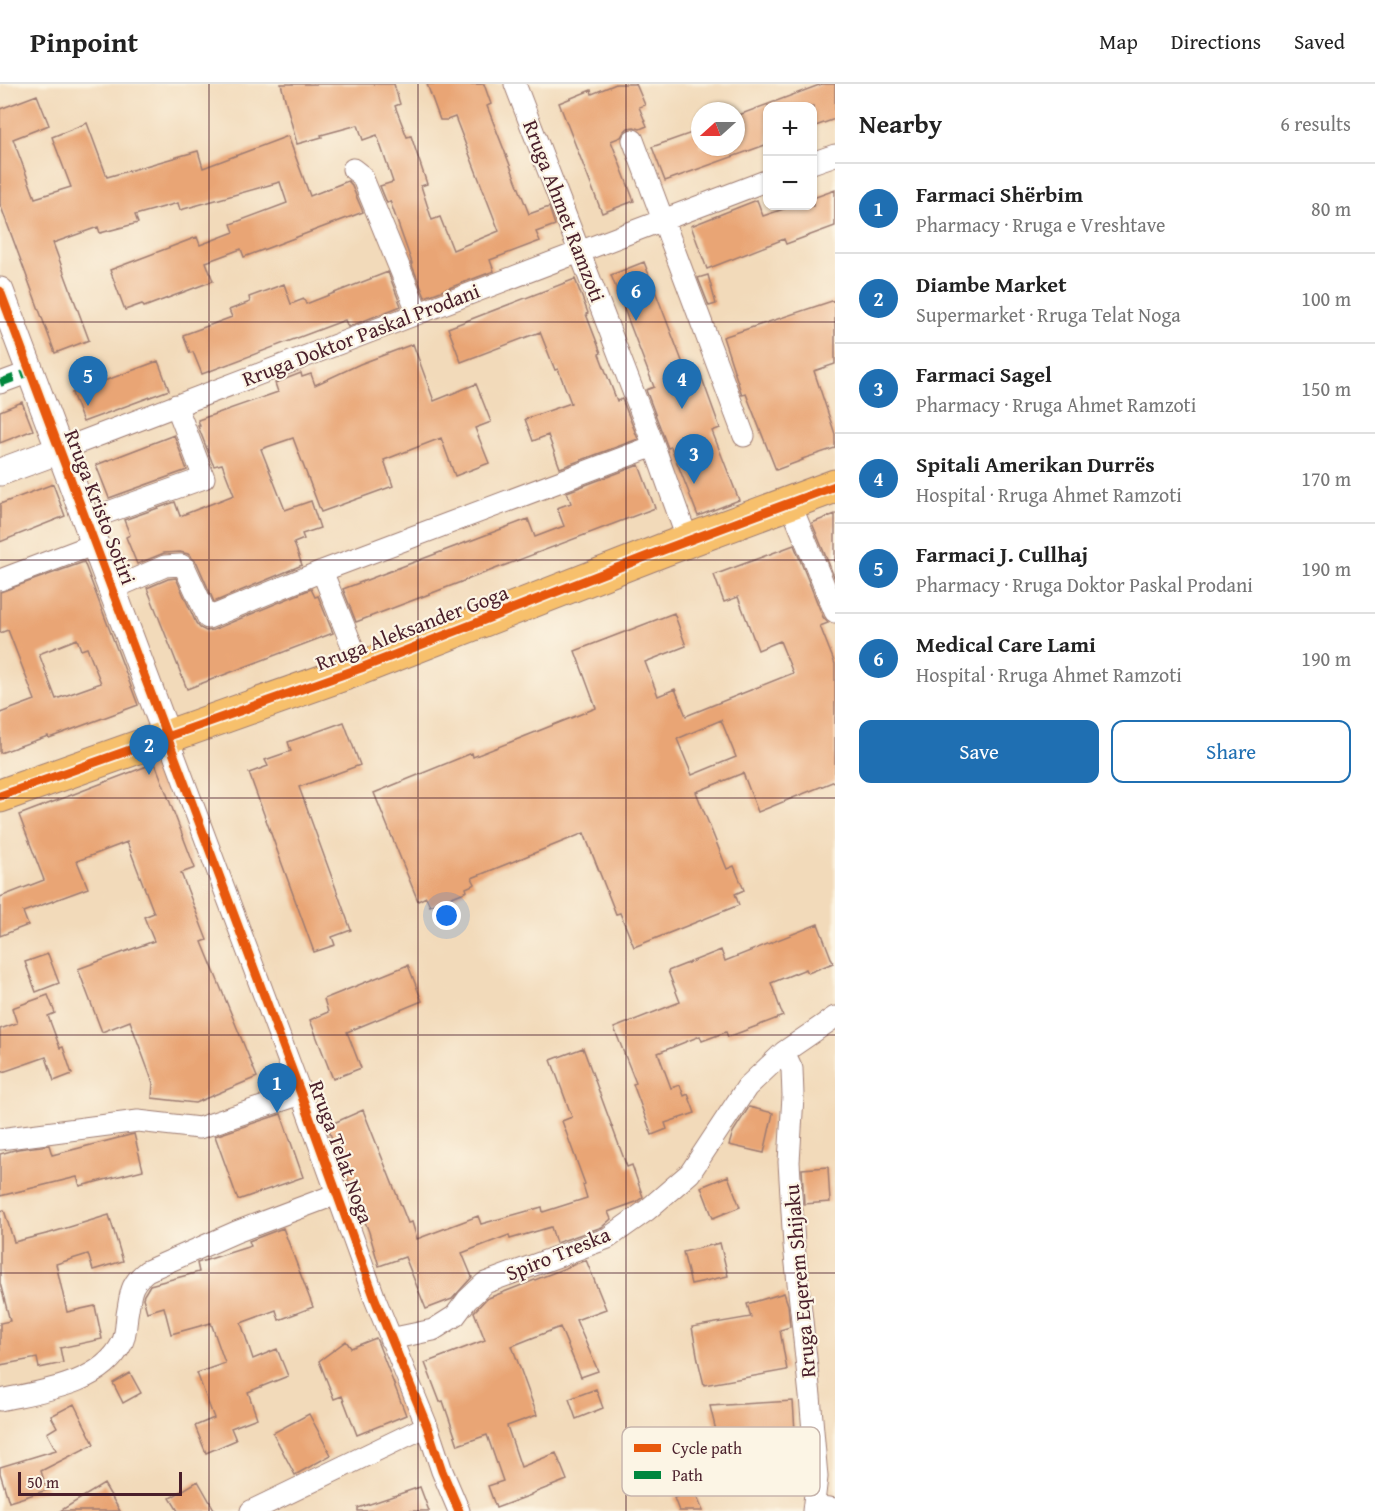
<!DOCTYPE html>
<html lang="en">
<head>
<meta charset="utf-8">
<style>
	body { margin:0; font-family:"Gentium Book Plus",serif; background:#f6f6f6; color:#222 }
	.controls { position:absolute; right:18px; top:18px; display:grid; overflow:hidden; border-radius:12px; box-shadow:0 2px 4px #0004 }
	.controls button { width:54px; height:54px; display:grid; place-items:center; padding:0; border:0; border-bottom:2px solid #e0e0e0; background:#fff; color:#222; font:30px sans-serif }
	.compass { position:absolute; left:691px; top:18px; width:54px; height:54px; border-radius:50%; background:#fff; box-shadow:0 2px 4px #0004; rotate:249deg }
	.scale { position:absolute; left:18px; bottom:15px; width:164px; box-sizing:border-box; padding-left:6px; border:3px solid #4a1f2b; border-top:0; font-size:16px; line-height:21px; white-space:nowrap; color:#4a1f2b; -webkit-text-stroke:4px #fcf5e5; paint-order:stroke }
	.you { position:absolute; left:447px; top:832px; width:21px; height:21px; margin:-15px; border:4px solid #fff; border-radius:50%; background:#1a73e8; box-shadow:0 0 0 9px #1a73e833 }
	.badge { display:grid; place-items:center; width:39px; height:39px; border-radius:50%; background:#1f6fb2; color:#fff; font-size:20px; font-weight:700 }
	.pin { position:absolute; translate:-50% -50px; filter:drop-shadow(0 2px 3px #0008) }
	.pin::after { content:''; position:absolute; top:32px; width:21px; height:18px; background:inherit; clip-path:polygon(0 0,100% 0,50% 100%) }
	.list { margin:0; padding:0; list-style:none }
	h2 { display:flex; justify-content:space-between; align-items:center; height:78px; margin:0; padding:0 24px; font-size:26px }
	h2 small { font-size:20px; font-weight:400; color:#767676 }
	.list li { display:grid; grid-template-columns:39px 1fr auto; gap:18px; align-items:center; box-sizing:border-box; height:90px; padding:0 24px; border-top:2px solid #e0e0e0 }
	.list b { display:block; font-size:22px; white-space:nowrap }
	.list p { margin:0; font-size:20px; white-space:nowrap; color:#767676 }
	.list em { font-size:20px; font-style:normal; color:#767676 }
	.actions { display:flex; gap:12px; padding:18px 24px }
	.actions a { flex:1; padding:14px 0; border:2px solid #1f6fb2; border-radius:12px; text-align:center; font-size:21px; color:#1f6fb2 }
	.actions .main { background:#1f6fb2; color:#fff }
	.map { position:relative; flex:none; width:835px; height:1427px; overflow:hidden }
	header { display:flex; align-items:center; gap:36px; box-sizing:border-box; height:84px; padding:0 30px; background:#fff; border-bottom:2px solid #e0e0e0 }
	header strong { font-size:28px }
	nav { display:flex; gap:33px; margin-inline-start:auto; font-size:21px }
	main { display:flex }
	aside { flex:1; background:#fff }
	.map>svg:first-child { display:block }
</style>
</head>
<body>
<header>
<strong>Pinpoint</strong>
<nav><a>Map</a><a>Directions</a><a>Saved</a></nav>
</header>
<main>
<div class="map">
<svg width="835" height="1427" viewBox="0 0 835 1427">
	<rect width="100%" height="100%" fill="#fcf5e5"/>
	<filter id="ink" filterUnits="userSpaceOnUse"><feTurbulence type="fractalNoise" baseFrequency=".0167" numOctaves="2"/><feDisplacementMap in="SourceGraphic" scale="12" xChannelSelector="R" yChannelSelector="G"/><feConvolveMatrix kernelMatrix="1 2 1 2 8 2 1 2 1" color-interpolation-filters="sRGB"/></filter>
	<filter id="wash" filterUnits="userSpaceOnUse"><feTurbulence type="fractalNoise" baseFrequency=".008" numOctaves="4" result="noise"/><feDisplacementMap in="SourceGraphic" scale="24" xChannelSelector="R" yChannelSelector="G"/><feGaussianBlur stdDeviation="1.35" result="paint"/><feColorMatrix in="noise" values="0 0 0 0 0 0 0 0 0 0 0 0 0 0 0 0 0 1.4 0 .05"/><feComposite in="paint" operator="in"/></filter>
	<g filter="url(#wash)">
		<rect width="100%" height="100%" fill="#f2daba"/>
		<g id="blocks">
			<path fill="#e9a574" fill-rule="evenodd" d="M 281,0 L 394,0 L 400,20 L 395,22 L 407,53 L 411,52 L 427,100 L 421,102 L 432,136 L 440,133 L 453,166 L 499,147 L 455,33 L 447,36 L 440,36 L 427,0 L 484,0 L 491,20 L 487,22 L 529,130 L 549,123 L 555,141 L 536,148 L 540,157 L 490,176 L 494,187 L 425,213 L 411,179 L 412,179 L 390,117 L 387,119 L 380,102 L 393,98 L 377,51 L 363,56 L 358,41 L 321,51 L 322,53 L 297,60 Z
				M 616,0 L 636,0 L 645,21 L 639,23 L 647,42 L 640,45 L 634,43 L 628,44 L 624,48 L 621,53 L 611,57 L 634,117 L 602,129 L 559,19 L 591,6 L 592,10 Z
				M 822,0 L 835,0 L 835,35 L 813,43 L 813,22 L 768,22 L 768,60 L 665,97 L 652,63 L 700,46 L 700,63 L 736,63 L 736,32 Z
				M 37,11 L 49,41 L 13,55 L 35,114 L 71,103 L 52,53 L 87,39 L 107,93 L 198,67 L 203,84 L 288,52 L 310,112 L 348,97 L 351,100 L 363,128 L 244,173 L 241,165 L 206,178 L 213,197 L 144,223 L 142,220 L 125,226 L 110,186 L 197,153 L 200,161 L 234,148 L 231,140 L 287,119 L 280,98 L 180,126 L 178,119 L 135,131 L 138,139 L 100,149 L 98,143 L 53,159 L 89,256 L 55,269 L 0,120 L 0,25 Z
				M 835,106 L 835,142 L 786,160 L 784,155 L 707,185 L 691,142 L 757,116 L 763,132 L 792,122 L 813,122 L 813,114 Z
				M 644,178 L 687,290 L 699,286 L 720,344 L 712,347 L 739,416 L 698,432 L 671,363 L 668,364 L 646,306 L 654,303 L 611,191 Z
				M 388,188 L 401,222 L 348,243 L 345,236 L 202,290 L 193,268 L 190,269 L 183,251 L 232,233 L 229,226 L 250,218 L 249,213 L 284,200 L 291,220 L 304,215 L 306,220 Z
				M 708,191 L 716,220 L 709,222 L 698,194 Z
				M 575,195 L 588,229 L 586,230 L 601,269 L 599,270 L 617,317 L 622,315 L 638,355 L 560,384 L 548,351 L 533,357 L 525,335 L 571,319 L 558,285 L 555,286 L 540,248 L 461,278 L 448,244 Z
				M 835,216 L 835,280 L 814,287 L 835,350 L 835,364 L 802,375 L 803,376 L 776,386 L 746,310 L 742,311 L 723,253 Z
				M 413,260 L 434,317 L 476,300 L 491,338 L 475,344 L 489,379 L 455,392 L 441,354 L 384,376 L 393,402 L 321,428 L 293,354 L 261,365 L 285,426 L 311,417 L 320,444 L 302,450 L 304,455 L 294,459 L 302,481 L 214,518 L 197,479 L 188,470 L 180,468 L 164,469 L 137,480 L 126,453 L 130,451 L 124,436 L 175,418 L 180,432 L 234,411 L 222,380 L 214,382 L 212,378 L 198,342 L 200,342 L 198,336 L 278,308 L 275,299 L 301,289 L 302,293 L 311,290 L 315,301 L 360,280 Z
				M 158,277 L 169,306 L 83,338 L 72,309 Z
				M 22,318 L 33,346 L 0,359 L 0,327 Z
				M 174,351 L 187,386 L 109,414 L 96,381 Z
				M 639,381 L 655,424 L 356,538 L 343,505 L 528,435 L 535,453 L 564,442 L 557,424 L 571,419 L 567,408 Z
				M 53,400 L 65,432 L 0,458 L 0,420 Z
				M 835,430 L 835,495 L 812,439 Z
				M 794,461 L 823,533 L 828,539 L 820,542 L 835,580 L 835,697 L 758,728 L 743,689 L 696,708 L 727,785 L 734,782 L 744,806 L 735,810 L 739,821 L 634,863 L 620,829 L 616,830 L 584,749 L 472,794 L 475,800 L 466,804 L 467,807 L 430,822 L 426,813 L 418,817 L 374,709 L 472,669 L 473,673 L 596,624 L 575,567 L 674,529 L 686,562 L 645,578 L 658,612 L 675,605 L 686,632 L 793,589 L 780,557 L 758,566 L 738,513 L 724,518 L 714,491 ZM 721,636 L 736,673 L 692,691 L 677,655 Z
				M 84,478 L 138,621 L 49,654 L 48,652 L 0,669 L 0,629 L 35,616 L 8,546 L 0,549 L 0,508 ZM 77,555 L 81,566 L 87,564 L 101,599 L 56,615 L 39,570 Z
				M 176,494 L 196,539 L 200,544 L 206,547 L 213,546 L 311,505 L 315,513 L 318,512 L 333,549 L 187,605 L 147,504 L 168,495 Z
				M 344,638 L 360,681 L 299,703 L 351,846 L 332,853 L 335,861 L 314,868 L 249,689 L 268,682 L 265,676 L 291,667 L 288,658 Z
				M 155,679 L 195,784 L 181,789 L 207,856 L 202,858 L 257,993 L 195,1019 L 152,1014 L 153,999 L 130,937 L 102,948 L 78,885 L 154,857 L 144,833 L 154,829 L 127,758 L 77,777 L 88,804 L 23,828 L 28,841 L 0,852 L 0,813 L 44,796 L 19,731 Z
				M 818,840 L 833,879 L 808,889 L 806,885 L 771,899 L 783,932 L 728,953 L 726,948 L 702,957 L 700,952 L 658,969 L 671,1004 L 680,1001 L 684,1012 L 688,1010 L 695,1029 L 665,1039 L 667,1045 L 652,1051 L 633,1000 L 636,999 L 614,944 L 680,918 L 668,887 L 721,866 L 725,877 Z
				M 48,870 L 59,899 L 36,908 L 25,878 Z
				M 408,881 L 422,917 L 347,948 L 361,984 L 333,995 L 310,936 L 328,928 L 324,915 Z
				M 48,911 L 55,929 L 48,932 L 60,964 L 63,963 L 72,990 L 54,997 L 46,973 L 0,989 L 0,945 L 17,939 L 12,924 Z
				M 583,964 L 627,1083 L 632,1081 L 643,1113 L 636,1118 L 608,1128 L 611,1135 L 602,1143 L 556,1159 L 551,1143 L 510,1155 L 509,1151 L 462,1169 L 472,1193 L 452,1215 L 426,1225 L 405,1173 L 379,1182 L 369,1148 L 327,1042 L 363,1026 L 408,1139 L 412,1138 L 417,1155 L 478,1132 L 481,1140 L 542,1123 L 543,1128 L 587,1114 L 583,1101 L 585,1100 L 562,1037 L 572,1033 L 551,976 Z
				M 749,1023 L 773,1029 L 764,1069 L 729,1061 L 733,1048 Z
				M 281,1030 L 303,1093 L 238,1116 L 215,1052 Z
				M 134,1050 L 143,1086 L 80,1102 L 77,1093 L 0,1112 L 0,1070 L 18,1065 L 49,1061 L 52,1071 Z
				M 828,1083 L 830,1118 L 804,1120 L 802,1085 Z
				M 728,1092 L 740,1123 L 713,1134 L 701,1103 Z
				M 4,1126 L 14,1158 L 50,1149 L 109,1131 L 123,1177 L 93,1186 L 88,1170 L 56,1180 L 67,1228 L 95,1222 L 102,1255 L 60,1264 L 63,1279 L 39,1284 L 37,1274 L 0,1281 L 0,1239 L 10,1237 L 0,1199 L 0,1127 Z
				M 283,1144 L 313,1223 L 279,1236 L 276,1226 L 241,1239 L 253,1275 L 277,1265 L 288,1292 L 248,1308 L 257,1334 L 231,1344 L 236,1356 L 206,1369 L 195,1342 L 214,1334 L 197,1289 L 225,1279 L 211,1239 L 171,1250 L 164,1223 L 147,1228 L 143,1214 L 144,1211 L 150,1201 L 199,1188 L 197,1179 L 251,1162 L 249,1157 Z
				M 720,1159 L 728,1192 L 691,1200 L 683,1168 Z
				M 586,1176 L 606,1225 L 576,1236 L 598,1287 L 581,1293 L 560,1243 L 512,1262 L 537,1331 L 507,1342 L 521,1383 L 556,1369 L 567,1396 L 531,1410 L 531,1411 L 496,1424 L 488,1402 L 503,1397 L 487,1351 L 458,1361 L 443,1317 L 440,1318 L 425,1279 L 485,1256 L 474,1228 L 486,1215 Z
				M 784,1209 L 788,1221 L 790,1243 L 780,1246 L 787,1286 L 704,1301 L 698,1276 L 692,1243 L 751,1233 L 747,1220 Z
				M 376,1254 L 406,1331 L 357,1351 L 342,1312 L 334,1315 L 319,1277 L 346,1257 L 351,1264 Z
				M 130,1289 L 141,1309 L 123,1319 L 113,1299 Z
				M 596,1305 L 603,1324 L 576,1335 L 569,1315 Z
				M 793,1317 L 795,1347 L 746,1350 L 748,1356 L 723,1364 L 719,1350 L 717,1351 L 710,1322 Z
				M 74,1320 L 94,1360 L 41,1387 L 47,1406 L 9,1418 L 0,1389 L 0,1383 L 56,1366 L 47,1349 L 57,1343 L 51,1332 Z
				M 309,1330 L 331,1371 L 295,1391 L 273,1349 Z
				M 198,1397 L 215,1427 L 178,1427 L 170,1414 Z
				M 104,1400 L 120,1427 L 60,1427 Z
				M 420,1403 L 429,1427 L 358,1427 L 358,1424 Z
				M 694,1406 L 703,1427 L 679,1427 L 674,1414 Z"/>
		</g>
	</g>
	<g filter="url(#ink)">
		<use href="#blocks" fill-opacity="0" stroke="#9e7c72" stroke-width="1.5"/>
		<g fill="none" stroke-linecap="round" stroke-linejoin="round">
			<g stroke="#9e7c72" stroke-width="23">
				<path id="minor" d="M 515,0 L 654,362 L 688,457
					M 633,56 L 744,352
					M 812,79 L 835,71
					M 353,85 L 362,92 L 418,229
					M 0,299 L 30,288
					M 60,366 L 768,96
					M 790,419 L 835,528
					M 86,436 L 204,394 L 176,321
					M 322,487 L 361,584
					M 0,496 L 95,460
					M 112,505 L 165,482 L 181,481 L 185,484 L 208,534 L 322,487 L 654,362
					M 167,652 L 301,1010 L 375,1215 L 427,1342 L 442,1387 L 459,1427
					M 784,968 L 792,985 L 793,1012 L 789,1078 L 794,1161 L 810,1312 L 817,1393 L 813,1427
					M 0,1055 L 138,1037 L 199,1044 L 301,1010
					M 390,1255 L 433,1246 L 455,1232 L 467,1216 L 485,1199 L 608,1154 L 646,1127 L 690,1089 L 747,1003 L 784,968 L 835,933
					M 0,1316 C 41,1307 101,1301 122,1259 C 126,1251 126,1240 127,1231 C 131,1210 129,1201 147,1187 L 236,1148 L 337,1110
					M 814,1422 L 835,1425
					M 251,1427 L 427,1342"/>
			</g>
			<g stroke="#9e7c72" stroke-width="29">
				<path id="tertiary" d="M 0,207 L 167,652
					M 0,388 L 60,366"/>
			</g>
			<g stroke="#9e7c72" stroke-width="35">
				<path id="primary" d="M 0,712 L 361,584 L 663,466 L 835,402"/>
			</g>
			<use href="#minor" stroke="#fff" stroke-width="21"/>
			<use href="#tertiary" stroke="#fff" stroke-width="27"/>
			<use href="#primary" stroke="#f7c06c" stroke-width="33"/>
			<path stroke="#00873e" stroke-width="8" stroke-dasharray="15 8" stroke-linecap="butt" d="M 0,299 L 30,288"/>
			<g stroke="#fcf5e5" stroke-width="13">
				<path id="cycleway" d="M 0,207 L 301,1010 L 375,1215 L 427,1342 L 442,1387 L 459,1427
					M 0,712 L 361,584 L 663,466 L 835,402"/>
			</g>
			<use href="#cycleway" stroke="#e8590c" stroke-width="9"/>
		</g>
	</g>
	<path fill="none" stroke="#4a1f2b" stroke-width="1.5" stroke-opacity="0.55" d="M 209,0 L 209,1427M 418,0 L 418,1427M 626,0 L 626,1427M 0,238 L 835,238M 0,476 L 835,476M 0,714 L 835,714M 0,951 L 835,951M 0,1189 L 835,1189"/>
	<g text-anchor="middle" stroke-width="4.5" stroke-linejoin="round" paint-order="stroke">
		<g font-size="21" fill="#4a1f2b" stroke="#fcf5e5">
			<text transform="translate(564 127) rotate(69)" y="7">Rruga Ahmet Ramzoti</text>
			<text transform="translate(361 251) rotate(-21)" y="7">Rruga Doktor Paskal Prodani</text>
			<text transform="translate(100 423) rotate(69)" y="7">Rruga Kristo Sotiri</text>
			<text transform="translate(412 544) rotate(-21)" y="7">Rruga Aleksander Goga</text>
			<text transform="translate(341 1068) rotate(70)" y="7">Rruga Telat Noga</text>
			<text transform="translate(558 1170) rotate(-22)" y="7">Spiro Treska</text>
			<text transform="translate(800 1197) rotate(-95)" y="7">Rruga Eqerem Shijaku</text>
		</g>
	</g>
	<rect x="622" y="1343" width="198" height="69" rx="9" fill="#fcf5e5" stroke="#c7b5ad" stroke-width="1.5"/>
	<rect x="634" y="1360" width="27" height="8" fill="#e8590c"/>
	<rect x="634" y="1387" width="27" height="8" fill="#00873e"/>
	<g font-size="16" fill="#4a1f2b">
		<text x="672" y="1370">Cycle path</text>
		<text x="672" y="1397">Path</text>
	</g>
</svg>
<div class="controls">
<button>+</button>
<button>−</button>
</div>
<svg class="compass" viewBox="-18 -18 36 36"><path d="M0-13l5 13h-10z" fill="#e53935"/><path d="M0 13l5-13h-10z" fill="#767676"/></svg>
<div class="scale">50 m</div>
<div class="you"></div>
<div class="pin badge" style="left:277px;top:1029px">1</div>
<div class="pin badge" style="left:149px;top:691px">2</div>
<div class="pin badge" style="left:694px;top:400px">3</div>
<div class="pin badge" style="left:682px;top:325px">4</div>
<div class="pin badge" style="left:88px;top:322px">5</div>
<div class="pin badge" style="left:636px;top:237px">6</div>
</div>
<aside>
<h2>Nearby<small>6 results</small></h2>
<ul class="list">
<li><span class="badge">1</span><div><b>Farmaci Shërbim</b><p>Pharmacy · Rruga e Vreshtave</p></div><em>80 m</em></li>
<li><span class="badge">2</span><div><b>Diambe Market</b><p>Supermarket · Rruga Telat Noga</p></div><em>100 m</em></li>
<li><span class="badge">3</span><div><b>Farmaci Sagel</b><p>Pharmacy · Rruga Ahmet Ramzoti</p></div><em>150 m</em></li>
<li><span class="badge">4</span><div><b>Spitali Amerikan Durrës</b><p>Hospital · Rruga Ahmet Ramzoti</p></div><em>170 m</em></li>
<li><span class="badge">5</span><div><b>Farmaci J. Cullhaj</b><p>Pharmacy · Rruga Doktor Paskal Prodani</p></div><em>190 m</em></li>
<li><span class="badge">6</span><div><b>Medical Care Lami</b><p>Hospital · Rruga Ahmet Ramzoti</p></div><em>190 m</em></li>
</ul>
<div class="actions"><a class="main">Save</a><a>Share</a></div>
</aside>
</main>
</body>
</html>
